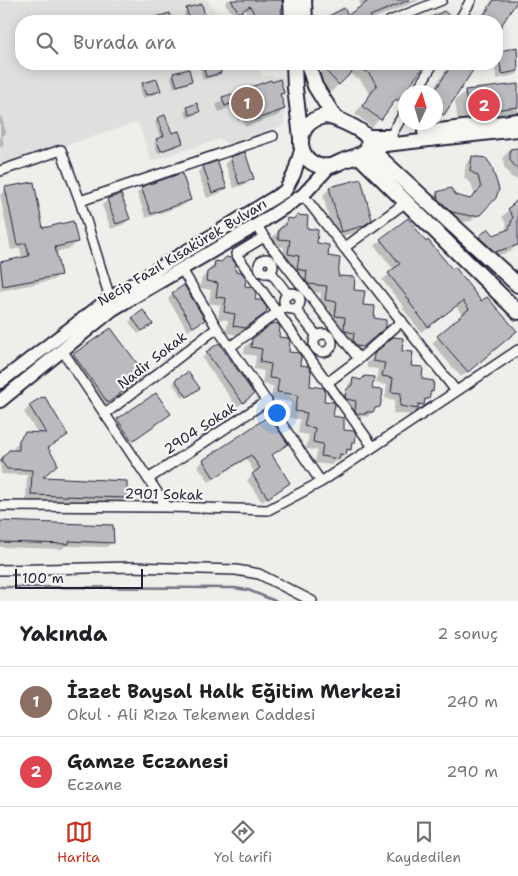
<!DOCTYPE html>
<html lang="tr">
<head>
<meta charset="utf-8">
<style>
	body { margin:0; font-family:"Shantell Sans",sans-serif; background:#f6f6f6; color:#202124 }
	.compass { position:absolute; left:398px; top:85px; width:45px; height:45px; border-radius:50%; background:#fff; box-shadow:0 2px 12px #0003; rotate:4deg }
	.scale { position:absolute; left:15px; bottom:12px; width:128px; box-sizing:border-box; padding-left:5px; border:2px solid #22223b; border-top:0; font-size:14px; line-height:18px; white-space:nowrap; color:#22223b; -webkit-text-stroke:4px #f6f6f2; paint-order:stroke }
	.you { position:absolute; left:276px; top:412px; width:18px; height:18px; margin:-12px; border:4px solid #fff; border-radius:50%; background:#1a73e8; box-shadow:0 0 0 8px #1a73e833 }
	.badge { display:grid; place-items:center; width:32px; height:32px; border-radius:50%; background:#c8321e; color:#fff; font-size:16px; font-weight:700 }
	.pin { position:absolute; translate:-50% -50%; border:2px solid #fff; box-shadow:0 1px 5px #0006 }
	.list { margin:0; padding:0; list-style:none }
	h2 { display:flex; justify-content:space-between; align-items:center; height:65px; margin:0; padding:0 20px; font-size:21px }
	h2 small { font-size:16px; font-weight:400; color:#757577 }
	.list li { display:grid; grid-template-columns:32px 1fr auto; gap:15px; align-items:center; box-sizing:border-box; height:70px; padding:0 20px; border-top:1px solid #e0e0e0 }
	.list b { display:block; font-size:19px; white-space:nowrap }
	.list p { margin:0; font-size:16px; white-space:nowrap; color:#757577 }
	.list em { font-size:16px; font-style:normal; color:#757577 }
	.icon { flex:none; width:28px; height:28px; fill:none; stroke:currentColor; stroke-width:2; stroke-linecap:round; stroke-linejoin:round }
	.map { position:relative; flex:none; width:518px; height:601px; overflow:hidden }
	.search { position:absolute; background:#fff; box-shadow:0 2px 12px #0003; left:15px; right:15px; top:15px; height:55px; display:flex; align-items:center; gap:12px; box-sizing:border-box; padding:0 18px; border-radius:20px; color:#757577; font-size:19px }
	.sheet { height:205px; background:#fff }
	nav { display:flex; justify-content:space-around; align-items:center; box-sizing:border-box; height:70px; border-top:1px solid #e0e0e0; background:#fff; font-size:14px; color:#757577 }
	nav a { display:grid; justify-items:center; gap:2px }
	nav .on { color:#c8321e }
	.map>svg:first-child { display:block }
</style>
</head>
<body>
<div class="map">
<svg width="518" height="601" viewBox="0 0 518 601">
	<rect width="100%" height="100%" fill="#eeeeeb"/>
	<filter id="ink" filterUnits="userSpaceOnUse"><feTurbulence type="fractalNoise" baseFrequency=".02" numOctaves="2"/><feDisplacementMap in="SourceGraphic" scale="10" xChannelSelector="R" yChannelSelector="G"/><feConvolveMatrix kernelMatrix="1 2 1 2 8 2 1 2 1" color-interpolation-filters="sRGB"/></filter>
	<g filter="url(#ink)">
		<path fill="#dfdfde" d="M 0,0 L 207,0 L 223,21 L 21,21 L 21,64 L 254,64 L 263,76 L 282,76 L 286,80 L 284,125 L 229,144 L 220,139 L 151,161 L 138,122 L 0,167 Z"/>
		<path fill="#0003" d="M 228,0 L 282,0 L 280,9 L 283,21 L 261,21 L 260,17 L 251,21 L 245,9 L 234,16 L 225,3 Z
			M 359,0 L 420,0 L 367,21 L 326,21 L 344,9 L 348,16 L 361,8 Z
			M 492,0 L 518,0 L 497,32 L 497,21 L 478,21 Z
			M 187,10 L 204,16 L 200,19 L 186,21 L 184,13 Z
			M 516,48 L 518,58 L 518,73 L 516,75 L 497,79 L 494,64 L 497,64 L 497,53 Z
			M 212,64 L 217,64 L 220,73 L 217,76 L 203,80 L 200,69 L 204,66 Z
			M 270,64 L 282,64 L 274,68 Z
			M 334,64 L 424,64 L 397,100 L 372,127 L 355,114 L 370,94 L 359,78 L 356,79 L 354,75 L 352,76 L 350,73 L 331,92 L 320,82 L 318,75 L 326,67 Z
			M 450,64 L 476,64 L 443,114 L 436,122 L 436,92 L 431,92 Z
			M 174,74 L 191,81 L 187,84 L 174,88 L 171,78 Z
			M 143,84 L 159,91 L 156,94 L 143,98 L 140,87 Z
			M 518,85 L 518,115 L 458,122 L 455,101 L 466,91 Z
			M 252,88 L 283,93 L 279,96 L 284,109 L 277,116 L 245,127 L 242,119 L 238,121 L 233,106 L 219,112 L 216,105 L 223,99 L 250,90 Z
			M 188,108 L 199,111 L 195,115 L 187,118 L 185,111 Z
			M 0,111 L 6,133 L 2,137 L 4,145 L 0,148 Z
			M 158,119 L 171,135 L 182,142 L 179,146 L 158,153 L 154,143 L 161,139 L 155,122 Z
			M 510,150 L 518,150 L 518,180 L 511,177 L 504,167 L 503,157 Z
			M 473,157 L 494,198 L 471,221 L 463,222 L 445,219 L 430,200 L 437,193 L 471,201 L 475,196 L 471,183 L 464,178 L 466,164 Z
			M 231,158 L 252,179 L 247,184 L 234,188 L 225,163 Z
			M 217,163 L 225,188 L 220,193 L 207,198 L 198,172 L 203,167 Z
			M 142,188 L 190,200 L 184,205 L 146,218 L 137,193 Z
			M 330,188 L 370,219 L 354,233 L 334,238 L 323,195 Z
			M 6,189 L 42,229 L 77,242 L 71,248 L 55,252 L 60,274 L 53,280 L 0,291 L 0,264 L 22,259 L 20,248 L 11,250 L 0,195 Z
			M 108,200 L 129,219 L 124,224 L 111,229 L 102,205 Z
			M 518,201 L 518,244 L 510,252 L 487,258 L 473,245 L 488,230 L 494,236 L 504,233 L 507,224 L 502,217 Z
			M 287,219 L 305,229 L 326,258 L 337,277 L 352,291 L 373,319 L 377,334 L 355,353 L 337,336 L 339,324 L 328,322 L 330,309 L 319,307 L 321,293 L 301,290 L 290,276 L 292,262 L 282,261 L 284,247 L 272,246 L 273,237 Z
			M 381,240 L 426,243 L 481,303 L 509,337 L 461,377 L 432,343 L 463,316 L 456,306 L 421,332 L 403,309 L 404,307 L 382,280 L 394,270 L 375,246 Z
			M 215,262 L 234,272 L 243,287 L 265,312 L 237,335 L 226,333 L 228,320 L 218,319 L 220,305 L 209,303 L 211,290 L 200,288 L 201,280 Z
			M 518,267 L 518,287 L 512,280 L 514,270 Z
			M 173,294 L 203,320 L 188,331 L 168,299 Z
			M 143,311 L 149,327 L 138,334 L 129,322 Z
			M 278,338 L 298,366 L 308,388 L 322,402 L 332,417 L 353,442 L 351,445 L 350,449 L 338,462 L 335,461 L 331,465 L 315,463 L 317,450 L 306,449 L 309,435 L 298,433 L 300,419 L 289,418 L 291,402 L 271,399 L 273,386 L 262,384 L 264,371 L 254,369 L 256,356 L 244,354 L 245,347 L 253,340 Z
			M 219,344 L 253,394 L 237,407 L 202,358 Z
			M 400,352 L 421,380 L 433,382 L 432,392 L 429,394 L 428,399 L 416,411 L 414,411 L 410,415 L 393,413 L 395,400 L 385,398 L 387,385 L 376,383 L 378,369 L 367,368 L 367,363 L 375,355 Z
			M 74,355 L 138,379 L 102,407 L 69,360 Z
			M 353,379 L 371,390 L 379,406 L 367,417 L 362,416 L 360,419 L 352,419 L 351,406 L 341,404 L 342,396 L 347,391 L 348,385 Z
			M 176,381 L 197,389 L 183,398 L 173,384 Z
			M 30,406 L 67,435 L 47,449 L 41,479 L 125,498 L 120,504 L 26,501 L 27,475 L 1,474 L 0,461 L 10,451 L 14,451 L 14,447 L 25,433 L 38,434 L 24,412 Z
			M 169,414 L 126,445 L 113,425 L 118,420 Z
			M 269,418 L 286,444 L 271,456 L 289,483 L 262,502 L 247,480 L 255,473 L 246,459 L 209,482 L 198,466 L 203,461 Z
			M 0,523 L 112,542 L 107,547 L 65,546 L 62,549 L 0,547 Z"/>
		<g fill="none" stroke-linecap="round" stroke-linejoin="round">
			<path stroke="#727281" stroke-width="2.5" d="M 0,587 L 234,588 L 248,590 L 275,601"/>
		</g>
		<path fill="#bbbbbf" stroke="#22223b" d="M 231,0 L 282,0 L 283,8 L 281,9 L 283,21 L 258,21 L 250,6 L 239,13 Z
			M 370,0 L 409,0 L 370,16 L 372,19 L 368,21 L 332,21 L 329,16 L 344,8 L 348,15 Z
			M 494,0 L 518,0 L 497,32 L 497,21 L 480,21 Z
			M 202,4 L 205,17 L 190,21 L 186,8 Z
			M 444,11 L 453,19 L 453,21 L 423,21 Z
			M 170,13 L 172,21 L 149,21 L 149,19 Z
			M 517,47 L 518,71 L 502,74 L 497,52 Z
			M 207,64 L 219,64 L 221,73 L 206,77 L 203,65 Z
			M 330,64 L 360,64 L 339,85 L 328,73 L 325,66 Z
			M 360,64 L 414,64 L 422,69 L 398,101 L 396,99 L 381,120 L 362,106 L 377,85 L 367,71 L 365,72 Z
			M 452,64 L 477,64 L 444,115 L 436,110 L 436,89 Z
			M 189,69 L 192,81 L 177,86 L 173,73 Z
			M 157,79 L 161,91 L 146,95 L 142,83 Z
			M 280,79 L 284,93 L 280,94 L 285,109 L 251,121 L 249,113 L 245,115 L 239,100 L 225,106 L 222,97 L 252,88 L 251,87 L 271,80 L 272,82 Z
			M 518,84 L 518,107 L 468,113 L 465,90 Z
			M 197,103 L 200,112 L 190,115 L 187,107 Z
			M 165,115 L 172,133 L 179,131 L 183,143 L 161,151 L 156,139 L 164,136 L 157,118 Z
			M 518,148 L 518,170 L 510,160 L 510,149 Z
			M 245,152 L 254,179 L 239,184 L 230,157 Z
			M 472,156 L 486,158 L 491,165 L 499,189 L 496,198 L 480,215 L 471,216 L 452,212 L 438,199 L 437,192 L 451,188 L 455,195 L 470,199 L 481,188 L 478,176 L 470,171 Z
			M 217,161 L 227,188 L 212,193 L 203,166 Z
			M 182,173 L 191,200 L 151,214 L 141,187 Z
			M 361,179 L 372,220 L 363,226 L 341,232 L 329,187 Z
			M 34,182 L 43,228 L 73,221 L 78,242 L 55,247 L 61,275 L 3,286 L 0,262 L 29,256 L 26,243 L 17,245 L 5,187 Z
			M 121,194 L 130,219 L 116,224 L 107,199 Z
			M 518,199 L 518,245 L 495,252 L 479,237 L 488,228 L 494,235 L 509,229 L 513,217 L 508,209 Z
			M 298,215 L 308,216 L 307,228 L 318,230 L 317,243 L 329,245 L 328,256 L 340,258 L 338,276 L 355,277 L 354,290 L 365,291 L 363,305 L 375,306 L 374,318 L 386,320 L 386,327 L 363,347 L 357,346 L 353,341 L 354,333 L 345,331 L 344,329 L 345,317 L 335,316 L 337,302 L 325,300 L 327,286 L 308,284 L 306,281 L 307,271 L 297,269 L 299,256 L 288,254 L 290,240 L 278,239 L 279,229 L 286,225 L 287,218 L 293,219 Z
			M 408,218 L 426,242 L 428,240 L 452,269 L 455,267 L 481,301 L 487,297 L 517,331 L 468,372 L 437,336 L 469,309 L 463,301 L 428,327 L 409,302 L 410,301 L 388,273 L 400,264 L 380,239 Z
			M 226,257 L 231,258 L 236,264 L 235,271 L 241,272 L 246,278 L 245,286 L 252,287 L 256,293 L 255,300 L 261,300 L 267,308 L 266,313 L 245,328 L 233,326 L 235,314 L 224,312 L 226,298 L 216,297 L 218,283 L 206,281 L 207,272 L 214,268 L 215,261 L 221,262 Z
			M 184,285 L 205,320 L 193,327 L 172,293 Z
			M 143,310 L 153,324 L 142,331 L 132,318 Z
			M 273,323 L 278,324 L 280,327 L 279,337 L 288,338 L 290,341 L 289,352 L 299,353 L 301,356 L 300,365 L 308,366 L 311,371 L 310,386 L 324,388 L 325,391 L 324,401 L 334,402 L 335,404 L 333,416 L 344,418 L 344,430 L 354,431 L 356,434 L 355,443 L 352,442 L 351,450 L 347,449 L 346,455 L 340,454 L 339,459 L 321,456 L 323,444 L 313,442 L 315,428 L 304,426 L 307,413 L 295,411 L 298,395 L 277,392 L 279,379 L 269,378 L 271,364 L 260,362 L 262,349 L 251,347 L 252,339 Z
			M 111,328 L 145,374 L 108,403 L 73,354 Z
			M 393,337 L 403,338 L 402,351 L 413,352 L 411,366 L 423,367 L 422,379 L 434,381 L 433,392 L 431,391 L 429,399 L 425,399 L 424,405 L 418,404 L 418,409 L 400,406 L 401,393 L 391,392 L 393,378 L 382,376 L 385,363 L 373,361 L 374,354 Z
			M 219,343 L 254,394 L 243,403 L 206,352 Z
			M 188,372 L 200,388 L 187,397 L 175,380 Z
			M 365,376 L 374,377 L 372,389 L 383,390 L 382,397 L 380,407 L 375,408 L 373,412 L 366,412 L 366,414 L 357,414 L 355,412 L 356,401 L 346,399 L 345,396 L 346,390 L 352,385 L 353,378 L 361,380 Z
			M 156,393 L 171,414 L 132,441 L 117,419 Z
			M 42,397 L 43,398 L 45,397 L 68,435 L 48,448 L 57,462 L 57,465 L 43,477 L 127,481 L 127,498 L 31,495 L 32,470 L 7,469 L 1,461 L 2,458 L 9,450 L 19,450 L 19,440 L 25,432 L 46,433 L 29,405 Z
			M 269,416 L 288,444 L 272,455 L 290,483 L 268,498 L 252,474 L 260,468 L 251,455 L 214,478 L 203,460 Z
			M 0,521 L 113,525 L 114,543 L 69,541 L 69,544 L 0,542 Z"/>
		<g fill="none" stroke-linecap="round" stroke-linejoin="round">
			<g stroke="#22223b" stroke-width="12">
				<path id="street" d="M 390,21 L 442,0
					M 459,21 L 471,0
					M 416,92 L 433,64
					M 390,137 L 406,110
					M 0,171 L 61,150 L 80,201
					M 303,195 L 456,391
					M 257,225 L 264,237 L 236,254 L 373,447
					M 264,237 L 359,359 L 402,321
					M 344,248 L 406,202
					M259 266a7 7 0 1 1 14 0a7 7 0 1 1-14 0Z
					M 181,268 L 217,328 L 321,482
					M 271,272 L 288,295
					M284 301a8 8 0 1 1 16 0a8 8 0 1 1-16 0Z
					M 110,298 L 80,201 L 273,136
					M 295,309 L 317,336
					M314 343a9 9 0 1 1 18 0a9 9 0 1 1-18 0Z
					M 230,347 L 286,306
					M 62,350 L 167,507
					M 327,383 L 359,359
					M 105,414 L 217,328
					M 148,479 L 267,401
					M 0,506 L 167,507 L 268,510 L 321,482 L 518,350
					M 0,570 L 131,567 L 236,570 L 259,574 L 312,601"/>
			</g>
			<g stroke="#22223b" stroke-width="16">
				<path id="secondary" d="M 424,132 L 518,120
					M 368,147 L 518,130
					M 0,382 L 110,298 L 285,191 L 294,174 L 302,147
					M 0,401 L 113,309 L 257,225 L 303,195 L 330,166"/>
			</g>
			<g stroke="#22223b" stroke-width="18">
				<path id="primary" d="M 291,0 L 292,21
					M 304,0 L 305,21
					M 294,64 L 295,88 L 301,138
					M 308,64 L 315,86 L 335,118
					M 325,116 C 334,117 365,130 368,139 C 370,144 368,147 366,151 C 360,156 352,158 345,160 C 340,162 335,165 330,166 C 297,171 288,123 325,116 Z
					M 367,137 L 390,137
					M 368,147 L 518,285
					M 358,155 L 518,312"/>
			</g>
			<use href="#street" stroke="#f6f6f2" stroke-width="9"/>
			<use href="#secondary" stroke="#f6f6f2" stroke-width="12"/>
			<use href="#primary" stroke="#f6f6f2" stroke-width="14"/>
		</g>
	</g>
	<g text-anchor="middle" stroke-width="4.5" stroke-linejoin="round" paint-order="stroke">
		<g font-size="14" fill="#22223b" stroke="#f6f6f2">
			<text transform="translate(182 252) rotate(-31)" y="5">Necip Fazıl Kısakürek Bulvarı</text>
			<text transform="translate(152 360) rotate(-38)" y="5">Nadir Sokak</text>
			<text transform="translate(200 428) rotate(-33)" y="5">2904 Sokak</text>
			<text transform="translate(164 494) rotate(1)" y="5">2901 Sokak</text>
		</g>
	</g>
</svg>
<svg class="compass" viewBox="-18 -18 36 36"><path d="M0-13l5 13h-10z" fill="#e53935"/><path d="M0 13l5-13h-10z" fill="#757577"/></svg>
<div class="scale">100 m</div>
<div class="you"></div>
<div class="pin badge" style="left:247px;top:103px;background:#8d6e63">1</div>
<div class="pin badge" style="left:484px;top:105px;background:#e0444e">2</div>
<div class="search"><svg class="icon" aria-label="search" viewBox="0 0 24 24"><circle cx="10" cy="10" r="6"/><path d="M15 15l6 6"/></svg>Burada ara</div>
</div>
<section class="sheet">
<h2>Yakında<small>2 sonuç</small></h2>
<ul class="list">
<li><span class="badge" style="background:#8d6e63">1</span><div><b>İzzet Baysal Halk Eğitim Merkezi</b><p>Okul · Ali Rıza Tekemen Caddesi</p></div><em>240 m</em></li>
<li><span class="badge" style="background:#e0444e">2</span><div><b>Gamze Eczanesi</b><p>Eczane</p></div><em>290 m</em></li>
</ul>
</section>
<nav>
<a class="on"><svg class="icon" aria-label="map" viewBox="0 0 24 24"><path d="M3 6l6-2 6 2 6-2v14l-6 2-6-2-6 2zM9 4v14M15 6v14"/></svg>Harita</a>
<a><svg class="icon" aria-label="directions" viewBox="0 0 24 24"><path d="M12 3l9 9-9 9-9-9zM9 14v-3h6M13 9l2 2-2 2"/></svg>Yol tarifi</a>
<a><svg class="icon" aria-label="saved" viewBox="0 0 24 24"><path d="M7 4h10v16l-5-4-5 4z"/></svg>Kaydedilen</a>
</nav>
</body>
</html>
